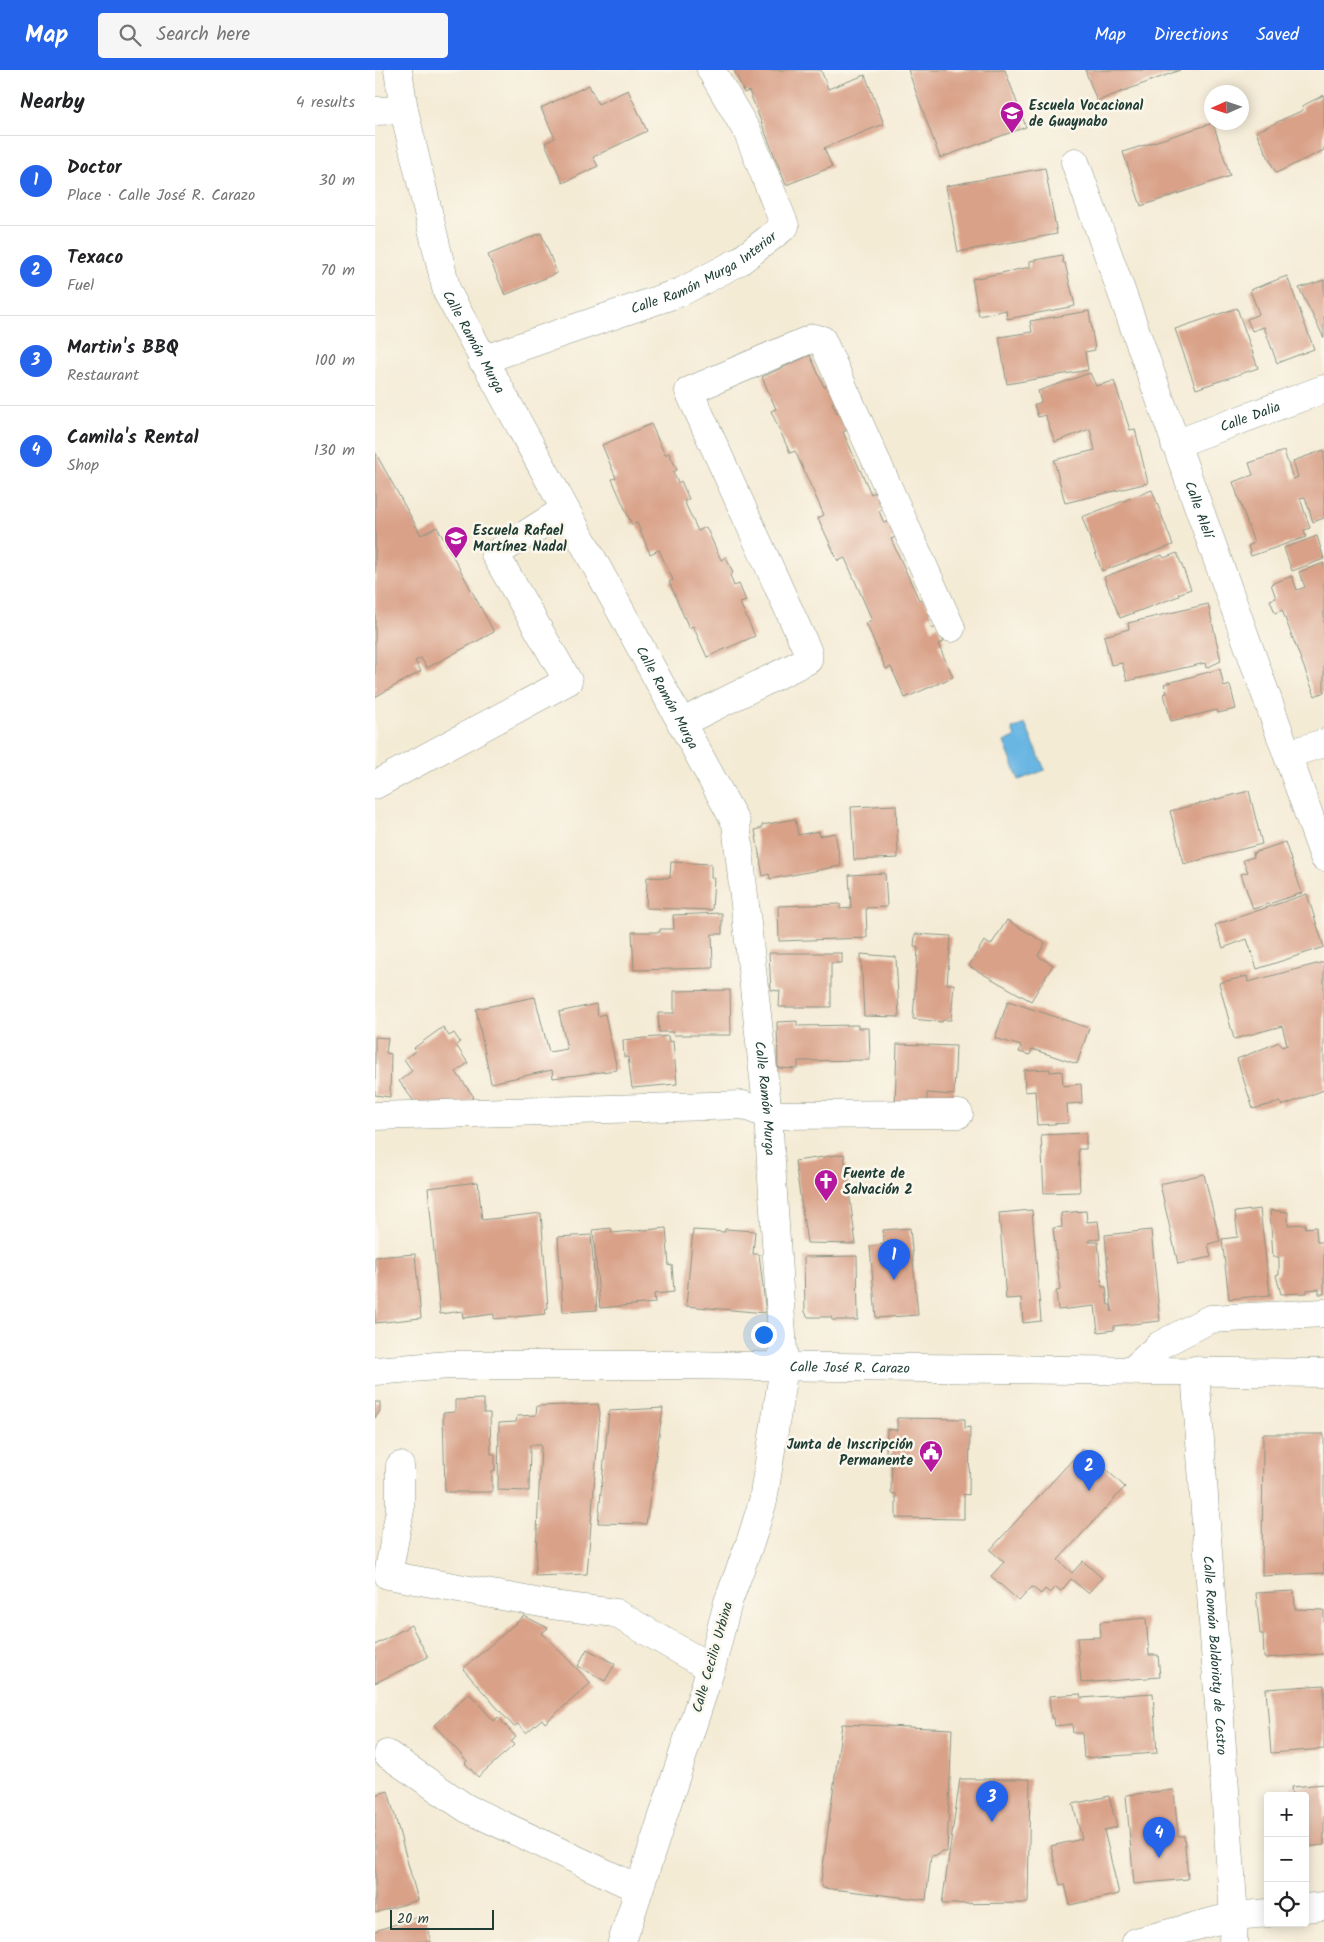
<!DOCTYPE html>
<html lang="en">
<head>
<meta charset="utf-8">
<style>
	body { margin:0; font-family:Kalam,sans-serif; background:#f6f6f6; color:#202124 }
	.controls { position:absolute; right:15px; bottom:15px; display:grid; overflow:hidden; border-radius:5px; box-shadow:0 2px 12px #0003 }
	.controls button { width:45px; height:45px; display:grid; place-items:center; padding:0; border:0; border-bottom:1px solid #e0e0e0; background:#fff; color:#202124; font:25px sans-serif }
	.compass { position:absolute; left:829px; top:15px; width:45px; height:45px; border-radius:50%; background:#fff; box-shadow:0 2px 12px #0003; rotate:267deg }
	.scale { position:absolute; left:15px; bottom:12px; width:104px; box-sizing:border-box; padding-left:5px; border:2px solid #1f3d34; border-top:0; font-size:14px; line-height:18px; white-space:nowrap; color:#1f3d34; -webkit-text-stroke:4px #fbf7ec; paint-order:stroke }
	.you { position:absolute; left:388px; top:1264px; width:18px; height:18px; margin:-12px; border:4px solid #fff; border-radius:50%; background:#1a73e8; box-shadow:0 0 0 8px #1a73e833 }
	.badge { display:grid; place-items:center; width:32px; height:32px; border-radius:50%; background:#2563eb; color:#fff; font-size:16px; font-weight:700 }
	.pin { position:absolute; translate:-50% -41px; filter:drop-shadow(0 1px 2px #0008) }
	.pin::after { content:''; position:absolute; top:26px; width:18px; height:15px; background:inherit; clip-path:polygon(0 0,100% 0,50% 100%) }
	.list { margin:0; padding:0; list-style:none }
	h2 { display:flex; justify-content:space-between; align-items:center; height:65px; margin:0; padding:0 20px; font-size:21px }
	h2 small { font-size:16px; font-weight:400; color:#757577 }
	.list li { display:grid; grid-template-columns:32px 1fr auto; gap:15px; align-items:center; box-sizing:border-box; height:90px; padding:0 20px; border-top:1px solid #e0e0e0 }
	.list b { display:block; font-size:19px; white-space:nowrap }
	.list p { margin:0; font-size:16px; white-space:nowrap; color:#757577 }
	.list em { font-size:16px; font-style:normal; color:#757577 }
	.icon { flex:none; width:28px; height:28px; fill:none; stroke:currentColor; stroke-width:2; stroke-linecap:round; stroke-linejoin:round }
	.map { position:relative; flex:none; width:949px; height:1872px; overflow:hidden }
	header { display:flex; align-items:center; gap:30px; box-sizing:border-box; height:70px; padding:0 25px; background:#2563eb; color:#fff }
	header strong { font-size:24px }
	nav { display:flex; gap:28px; margin-inline-start:auto; font-size:18px }
	.search { width:350px; height:45px; background:#f6f6f6; display:flex; align-items:center; gap:12px; box-sizing:border-box; padding:0 18px; border-radius:5px; color:#757577; font-size:19px }
	main { display:flex }
	aside { flex:1; background:#fff }
	.map>svg:first-child { display:block }
</style>
</head>
<body>
<header>
<strong>Map</strong>
<div class="search"><svg class="icon" aria-label="search" viewBox="0 0 24 24"><circle cx="10" cy="10" r="6"/><path d="M15 15l6 6"/></svg>Search here</div>
<nav><a>Map</a><a>Directions</a><a>Saved</a></nav>
</header>
<main>
<aside>
<h2>Nearby<small>4 results</small></h2>
<ul class="list">
<li><span class="badge">1</span><div><b>Doctor</b><p>Place · Calle José R. Carazo</p></div><em>30 m</em></li>
<li><span class="badge">2</span><div><b>Texaco</b><p>Fuel</p></div><em>70 m</em></li>
<li><span class="badge">3</span><div><b>Martin's BBQ</b><p>Restaurant</p></div><em>100 m</em></li>
<li><span class="badge">4</span><div><b>Camila's Rental</b><p>Shop</p></div><em>130 m</em></li>
</ul>
</aside>
<div class="map">
<svg width="949" height="1872" viewBox="0 0 949 1872">
	<rect width="100%" height="100%" fill="#fbf7ec"/>
	<filter id="ink" filterUnits="userSpaceOnUse"><feTurbulence type="fractalNoise" baseFrequency=".02" numOctaves="2"/><feDisplacementMap in="SourceGraphic" scale="10" xChannelSelector="R" yChannelSelector="G"/><feConvolveMatrix kernelMatrix="1 2 1 2 8 2 1 2 1" color-interpolation-filters="sRGB"/></filter>
	<filter id="wash" filterUnits="userSpaceOnUse"><feTurbulence type="fractalNoise" baseFrequency=".0096" numOctaves="4" result="noise"/><feDisplacementMap in="SourceGraphic" scale="20" xChannelSelector="R" yChannelSelector="G"/><feGaussianBlur stdDeviation="1.12" result="paint"/><feColorMatrix in="noise" values="0 0 0 0 0 0 0 0 0 0 0 0 0 0 0 0 0 1.4 0 .05"/><feComposite in="paint" operator="in"/></filter>
	<g filter="url(#wash)">
		<rect width="100%" height="100%" fill="#f4ebd5"/>
		<path fill="#69b6e3" stroke="#447a8c" d="M 650,654 L 670,700 L 644,710 L 629,672 L 640,667 L 637,659 Z"/>
		<g id="blocks">
			<path fill="#d9a188" d="M 359,0 L 446,0 L 453,19 L 490,5 L 509,54 L 449,78 L 457,97 L 411,115 L 374,21 L 369,23 Z
				M 533,0 L 630,0 L 651,57 L 565,88 Z
				M 710,0 L 805,0 L 722,31 Z
				M 214,15 L 223,34 L 253,20 L 272,61 L 218,87 L 223,96 L 188,113 L 170,73 L 180,68 L 166,38 Z
				M 949,25 L 949,80 L 901,103 L 881,62 L 928,40 L 927,36 Z
				M 838,53 L 855,106 L 766,136 L 748,82 Z
				M 670,98 L 682,164 L 583,182 L 571,116 Z
				M 166,163 L 182,203 L 130,225 L 113,185 Z
				M 687,185 L 688,193 L 690,193 L 700,236 L 632,249 L 631,240 L 604,246 L 597,209 L 655,197 L 655,191 Z
				M 912,206 L 939,279 L 902,293 L 889,257 L 877,261 L 872,249 L 884,244 L 875,220 Z
				M 949,210 L 949,268 L 924,218 Z
				M 862,238 L 883,298 L 821,319 L 800,259 Z
				M 714,241 L 720,280 L 710,282 L 713,300 L 632,314 L 624,267 L 657,262 L 655,251 Z
				M 435,285 L 449,317 L 455,314 L 462,330 L 457,333 L 462,343 L 467,341 L 475,359 L 468,362 L 496,424 L 503,421 L 510,438 L 504,441 L 509,453 L 514,451 L 521,467 L 516,469 L 544,530 L 549,528 L 556,544 L 552,547 L 557,559 L 563,556 L 569,572 L 563,574 L 578,607 L 530,628 L 516,597 L 511,599 L 491,553 L 497,550 L 470,488 L 463,491 L 443,448 L 449,445 L 420,381 L 415,383 L 396,341 L 401,339 L 387,307 Z
				M 715,303 L 721,316 L 739,311 L 755,360 L 760,359 L 773,413 L 690,433 L 679,390 L 720,380 L 715,359 L 680,372 L 670,345 L 663,347 L 659,335 L 666,332 L 663,321 Z
				M 276,354 L 290,385 L 294,383 L 302,400 L 298,402 L 303,413 L 306,411 L 314,429 L 309,431 L 323,461 L 331,457 L 346,490 L 351,487 L 358,503 L 355,505 L 359,516 L 364,514 L 371,531 L 365,533 L 380,566 L 332,587 L 318,556 L 314,558 L 294,512 L 298,510 L 284,480 L 275,484 L 262,453 L 257,455 L 237,409 L 241,408 L 227,375 Z
				M 949,380 L 949,448 L 938,452 L 930,427 L 925,428 L 935,458 L 929,460 L 931,467 L 876,486 L 873,476 L 879,473 L 858,412 L 878,405 L 874,393 L 909,381 L 918,409 L 923,407 L 918,391 Z
				M 0,382 L 46,465 L 62,457 L 119,562 L 52,598 L 46,588 L 40,591 L 46,601 L 0,627 Z
				M 777,420 L 798,475 L 727,501 L 707,447 Z
				M 942,466 L 949,489 L 917,501 L 909,478 Z
				M 802,483 L 816,519 L 803,524 L 804,526 L 745,548 L 729,507 L 787,485 L 789,488 Z
				M 949,493 L 949,622 L 940,626 L 907,540 L 900,543 L 895,530 L 901,528 L 896,514 L 917,506 L 922,520 L 930,517 L 924,502 Z
				M 833,534 L 846,591 L 831,598 L 830,593 L 752,611 L 747,593 L 736,595 L 729,566 L 754,559 L 753,553 Z
				M 845,599 L 849,617 L 855,615 L 861,639 L 843,643 L 842,640 L 796,651 L 789,624 L 792,623 L 789,614 Z
				M 874,721 L 887,774 L 809,794 L 795,741 Z
				M 521,735 L 523,788 L 479,790 L 476,737 Z
				M 420,749 L 423,765 L 444,761 L 444,766 L 460,763 L 466,796 L 395,809 L 394,804 L 388,806 L 380,760 L 387,758 L 387,755 Z
				M 910,772 L 927,823 L 878,839 L 866,804 L 873,802 L 868,790 L 879,787 L 878,783 Z
				M 296,792 L 336,794 L 336,808 L 339,808 L 337,840 L 271,838 L 272,807 L 295,808 Z
				M 510,803 L 512,837 L 491,838 L 492,868 L 404,871 L 403,836 L 465,834 L 465,839 L 476,838 L 474,805 Z
				M 932,824 L 949,877 L 882,899 L 872,869 L 848,878 L 840,855 Z
				M 347,843 L 347,864 L 337,864 L 338,898 L 259,900 L 257,862 L 285,862 L 285,859 L 299,859 L 298,845 Z
				M 632,850 L 670,873 L 663,886 L 678,895 L 656,931 L 594,896 L 609,871 L 616,875 Z
				M 540,864 L 576,866 L 572,914 L 579,914 L 576,950 L 568,950 L 567,952 L 538,949 L 543,878 L 539,877 Z
				M 394,883 L 467,883 L 467,893 L 456,893 L 456,937 L 404,937 L 405,921 L 396,920 Z
				M 486,884 L 521,887 L 524,947 L 489,946 Z
				M 949,892 L 949,1020 L 907,1036 L 905,1032 L 878,1039 L 862,989 L 904,972 L 907,977 L 912,975 L 909,963 L 907,956 L 859,969 L 844,913 L 872,906 L 873,912 Z
				M 355,920 L 356,965 L 298,965 L 298,962 L 284,962 L 283,943 L 299,943 L 299,921 Z
				M 160,927 L 174,982 L 192,979 L 184,942 L 221,934 L 223,946 L 230,944 L 242,1000 L 178,1008 L 177,1000 L 116,1013 L 101,939 Z
				M 633,931 L 714,958 L 702,994 L 657,979 L 655,985 L 644,982 L 646,976 L 620,968 Z
				M 422,951 L 422,956 L 483,955 L 483,958 L 494,958 L 495,990 L 423,991 L 423,999 L 403,998 L 402,952 Z
				M 68,957 L 74,966 L 79,963 L 85,972 L 81,975 L 93,993 L 81,1002 L 99,1027 L 82,1038 L 46,1041 L 24,1011 L 37,1001 L 29,989 L 41,981 L 39,978 Z
				M 293,966 L 294,972 L 298,971 L 302,1014 L 257,1018 L 253,987 L 249,987 L 248,970 Z
				M 0,967 L 13,968 L 11,983 L 16,984 L 15,1027 L 0,1025 Z
				M 522,974 L 581,976 L 579,1025 L 552,1023 L 552,1037 L 520,1036 Z
				M 675,999 L 675,1002 L 687,1001 L 688,1016 L 706,1014 L 707,1033 L 692,1034 L 693,1053 L 662,1055 L 660,1021 L 650,1022 L 649,1000 Z
				M 711,1063 L 711,1079 L 703,1079 L 705,1122 L 669,1123 L 666,1065 Z
				M 469,1084 L 481,1174 L 432,1173 L 420,1091 Z
				M 829,1104 L 845,1171 L 833,1174 L 836,1187 L 803,1194 L 785,1114 Z
				M 103,1112 L 107,1150 L 166,1143 L 173,1238 L 170,1239 L 171,1244 L 119,1249 L 119,1244 L 88,1248 L 87,1241 L 65,1244 L 53,1118 Z
				M 885,1139 L 895,1225 L 854,1229 L 847,1169 L 863,1167 L 860,1142 Z
				M 657,1140 L 666,1251 L 648,1253 L 646,1228 L 631,1229 L 624,1143 Z
				M 895,1140 L 913,1142 L 913,1155 L 931,1154 L 930,1158 L 941,1157 L 942,1172 L 949,1172 L 949,1224 L 944,1224 L 944,1219 L 932,1220 L 932,1223 L 906,1224 L 901,1205 L 904,1204 L 904,1187 L 898,1187 Z
				M 711,1141 L 712,1152 L 723,1151 L 725,1169 L 714,1170 L 714,1172 L 723,1172 L 727,1217 L 731,1217 L 733,1235 L 736,1235 L 737,1242 L 730,1165 L 776,1160 L 785,1251 L 739,1256 L 739,1260 L 723,1262 L 720,1236 L 683,1240 L 681,1221 L 685,1220 L 678,1158 L 687,1157 L 686,1143 Z
				M 236,1158 L 237,1163 L 291,1158 L 294,1196 L 297,1195 L 299,1222 L 279,1224 L 280,1233 L 225,1238 L 218,1160 Z
				M 535,1158 L 543,1245 L 501,1248 L 495,1176 L 509,1174 L 508,1160 Z
				M 350,1159 L 380,1161 L 378,1184 L 384,1184 L 391,1243 L 311,1236 L 318,1160 L 350,1162 Z
				M 216,1165 L 222,1240 L 188,1242 L 183,1167 Z
				M 40,1184 L 46,1248 L 0,1253 L 0,1187 Z
				M 482,1186 L 483,1250 L 457,1250 L 456,1247 L 433,1247 L 430,1242 L 429,1187 Z
				M 109,1329 L 109,1343 L 115,1343 L 116,1384 L 120,1384 L 120,1400 L 117,1401 L 117,1422 L 70,1422 L 68,1343 L 80,1342 L 80,1330 Z
				M 0,1332 L 5,1332 L 5,1341 L 0,1348 Z
				M 223,1334 L 225,1343 L 212,1504 L 160,1506 L 166,1375 L 155,1375 L 154,1421 L 123,1420 L 124,1353 L 141,1352 L 142,1346 L 161,1345 L 162,1336 Z
				M 288,1338 L 271,1454 L 223,1453 L 234,1341 Z
				M 522,1348 L 590,1349 L 590,1358 L 595,1357 L 594,1425 L 589,1424 L 589,1449 L 521,1448 L 521,1424 L 516,1423 L 517,1382 L 511,1382 L 512,1359 L 522,1360 Z
				M 888,1364 L 949,1364 L 949,1503 L 887,1506 Z
				M 708,1378 L 750,1417 L 683,1490 L 697,1503 L 708,1491 L 727,1508 L 713,1523 L 696,1509 L 686,1521 L 681,1517 L 675,1523 L 670,1519 L 666,1524 L 657,1517 L 644,1531 L 616,1506 L 629,1492 L 615,1480 Z
				M 919,1521 L 920,1539 L 949,1540 L 949,1584 L 889,1588 L 888,1564 L 885,1564 L 881,1523 Z
				M 149,1546 L 173,1558 L 167,1563 L 216,1613 L 170,1653 L 167,1649 L 151,1663 L 143,1654 L 139,1657 L 88,1599 Z
				M 771,1548 L 774,1585 L 783,1585 L 785,1607 L 706,1613 L 702,1568 L 726,1567 L 725,1552 Z
				M 36,1555 L 53,1587 L 0,1613 L 0,1575 Z
				M 212,1579 L 240,1594 L 230,1611 L 203,1596 Z
				M 949,1615 L 949,1679 L 896,1683 L 891,1619 Z
				M 94,1623 L 119,1651 L 123,1647 L 141,1667 L 136,1672 L 139,1675 L 103,1707 L 90,1693 L 92,1691 L 59,1655 Z
				M 778,1623 L 782,1683 L 709,1688 L 707,1663 L 698,1663 L 697,1654 L 680,1656 L 679,1648 L 676,1648 L 674,1626 L 705,1624 L 706,1628 Z
				M 467,1654 L 577,1659 L 572,1782 L 565,1782 L 564,1785 L 556,1786 L 551,1830 L 448,1818 L 446,1812 Z
				M 585,1709 L 655,1709 L 653,1833 L 567,1834 Z
				M 949,1714 L 949,1775 L 930,1777 L 930,1726 L 917,1726 L 916,1717 Z
				M 799,1720 L 803,1766 L 809,1766 L 813,1809 L 759,1814 L 751,1725 Z
				M 13,1721 L 43,1830 L 0,1843 L 0,1725 Z
				M 734,1726 L 742,1757 L 729,1760 L 744,1824 L 695,1835 L 690,1814 L 685,1815 L 676,1776 L 707,1769 L 698,1734 Z
				M 49,1845 L 56,1872 L 0,1872 L 0,1861 Z"/>
		</g>
	</g>
	<g filter="url(#ink)">
		<use href="#blocks" fill-opacity="0" stroke="#8a9484" stroke-width="1"/>
		<g fill="none" stroke-linecap="round" stroke-linejoin="round">
			<g stroke="#8a9484" stroke-width="29">
				<g id="minor">
					<path id="s1" d="M 23,0 L 29,40 L 72,222 L 361,753 L 393,1045 L 409,1297 L 388,1431 L 376,1470 L 353,1532 L 336,1598 L 247,1872"/>
					<path d="M 0,41 L 29,40"/>
					<path id="s2" d="M 700,92 L 949,787"/>
					<path id="s3" d="M 107,290 L 306,222 L 365,191 L 410,156 L 373,63 L 336,0"/>
					<path id="s4" d="M 800,374 L 949,319"/>
					<path d="M 306,653 L 433,590 L 433,582 L 314,321 L 438,268 L 447,270 L 576,558"/>
					<path d="M 913,684 L 949,673"/>
					<path d="M 0,715 L 193,611 L 120,484 L 189,440"/>
					<path d="M 0,1046 L 368,1035 L 393,1045 L 584,1044"/>
					<path d="M 759,1299 L 785,1275 L 835,1249 L 949,1243"/>
					<path id="s5" d="M 820,1300 L 859,1846 L 858,1872"/>
					<path id="s6" d="M 0,1301 L 74,1295 L 300,1295 L 949,1303"/>
					<path d="M 25,1396 L 25,1440 L 13,1505 L 177,1535 L 240,1543 L 336,1598"/>
					<path d="M 12,1684 L 91,1738 L 264,1819"/>
					<path d="M 930,1838 L 949,1836"/>
					<path d="M 761,1872 L 859,1846 L 893,1843"/>
				</g>
			</g>
			<use href="#minor" stroke="#fff" stroke-width="28"/>
		</g>
	</g>
	<defs>
		<g id="school-pin" transform="scale(1.25)"><path d="M0 17L-7.5 6A9.5 9.5 0 1 1 7.5 6Z" fill="#b5179e" stroke="#fbf7ec"/><path d="M0-5L7-2L0 1L-7-2ZM-4 1L0 2.5L4 1V4Q0 6-4 4Z" fill="#fff"/></g>
		<g id="church-pin" transform="scale(1.25)"><path d="M0 17L-7.5 6A9.5 9.5 0 1 1 7.5 6Z" fill="#b5179e" stroke="#fbf7ec"/><path d="M-1.2-6h2.4v3.5h3.3v2.4h-3.3V6h-2.4V-.1h-3.3v-2.4h3.3Z" fill="#fff"/></g>
		<g id="civic-pin" transform="scale(1.25)"><path d="M0 17L-7.5 6A9.5 9.5 0 1 1 7.5 6Z" fill="#b5179e" stroke="#fbf7ec"/><path d="M-.6-6.5H3V-4.5H.6V-3L4-1V1h2V6H-6V1h2V-1L-.6-3ZM-1.2 2.5V6h2.4V2.5Z" fill="#fff"/></g>
	</defs>
	<g fill-rule="evenodd">
		<use href="#school-pin" x="637" y="43"/>
		<use href="#school-pin" x="81" y="468"/>
		<use href="#church-pin" x="451" y="1111"/>
		<use href="#civic-pin" x="556" y="1382"/>
	</g>
	<g text-anchor="middle" stroke-width="5" stroke-linejoin="round" paint-order="stroke">
		<g font-size="14" font-weight="bold" fill="#1f3d34" stroke="#fbf7ec" text-anchor="start">
			<text x="654" y="40">Escuela Vocacional<tspan x="654" dy="16">de Guaynabo</tspan></text>
			<text x="98" y="465">Escuela Rafael<tspan x="98" dy="16">Martínez Nadal</tspan></text>
			<text x="468" y="1108">Fuente de<tspan x="468" dy="16">Salvación 2</tspan></text>
			<text x="538" y="1379" text-anchor="end">Junta de Inscripción<tspan x="538" dy="16">Permanente</tspan></text>
		</g>
		<g font-size="14" fill="#1f3d34" stroke="#fbf7ec">
			<text dy="5" stroke="none"><textPath href="#s3" startOffset="239">Calle Ramón Murga Interior</textPath></text>
			<text dy="5" stroke="none"><textPath href="#s1" startOffset="284">Calle Ramón Murga</textPath></text>
			<text dy="5" stroke="none"><textPath href="#s4" startOffset="80">Calle Dalia</textPath></text>
			<text dy="5" stroke="none"><textPath href="#s2" startOffset="369">Calle Alelí</textPath></text>
			<text dy="5" stroke="none"><textPath href="#s1" startOffset="689">Calle Ramón Murga</textPath></text>
			<text dy="5" stroke="none"><textPath href="#s1" startOffset="1109">Calle Ramón Murga</textPath></text>
			<text dy="5" stroke="none"><textPath href="#s6" startOffset="475">Calle José R. Carazo</textPath></text>
			<text dy="5" stroke="none"><textPath href="#s5" startOffset="286">Calle Román Baldorioty de Castro</textPath></text>
			<text transform="translate(337 1587) rotate(-74)" y="5">Calle Cecilio Urbina</text>
		</g>
	</g>
</svg>
<div class="controls">
<button>+</button>
<button>−</button>
<button><svg class="icon" aria-label="locate" viewBox="0 0 24 24"><circle cx="12" cy="12" r="6"/><path d="M12 2v4M12 18v4M2 12h4M18 12h4"/></svg></button>
</div>
<svg class="compass" viewBox="-18 -18 36 36"><path d="M0-13l5 13h-10z" fill="#e53935"/><path d="M0 13l5-13h-10z" fill="#757577"/></svg>
<div class="scale">20 m</div>
<div class="you"></div>
<div class="pin badge" style="left:519px;top:1210px">1</div>
<div class="pin badge" style="left:714px;top:1421px">2</div>
<div class="pin badge" style="left:617px;top:1752px">3</div>
<div class="pin badge" style="left:784px;top:1788px">4</div>
</div>
</main>
</body>
</html>
